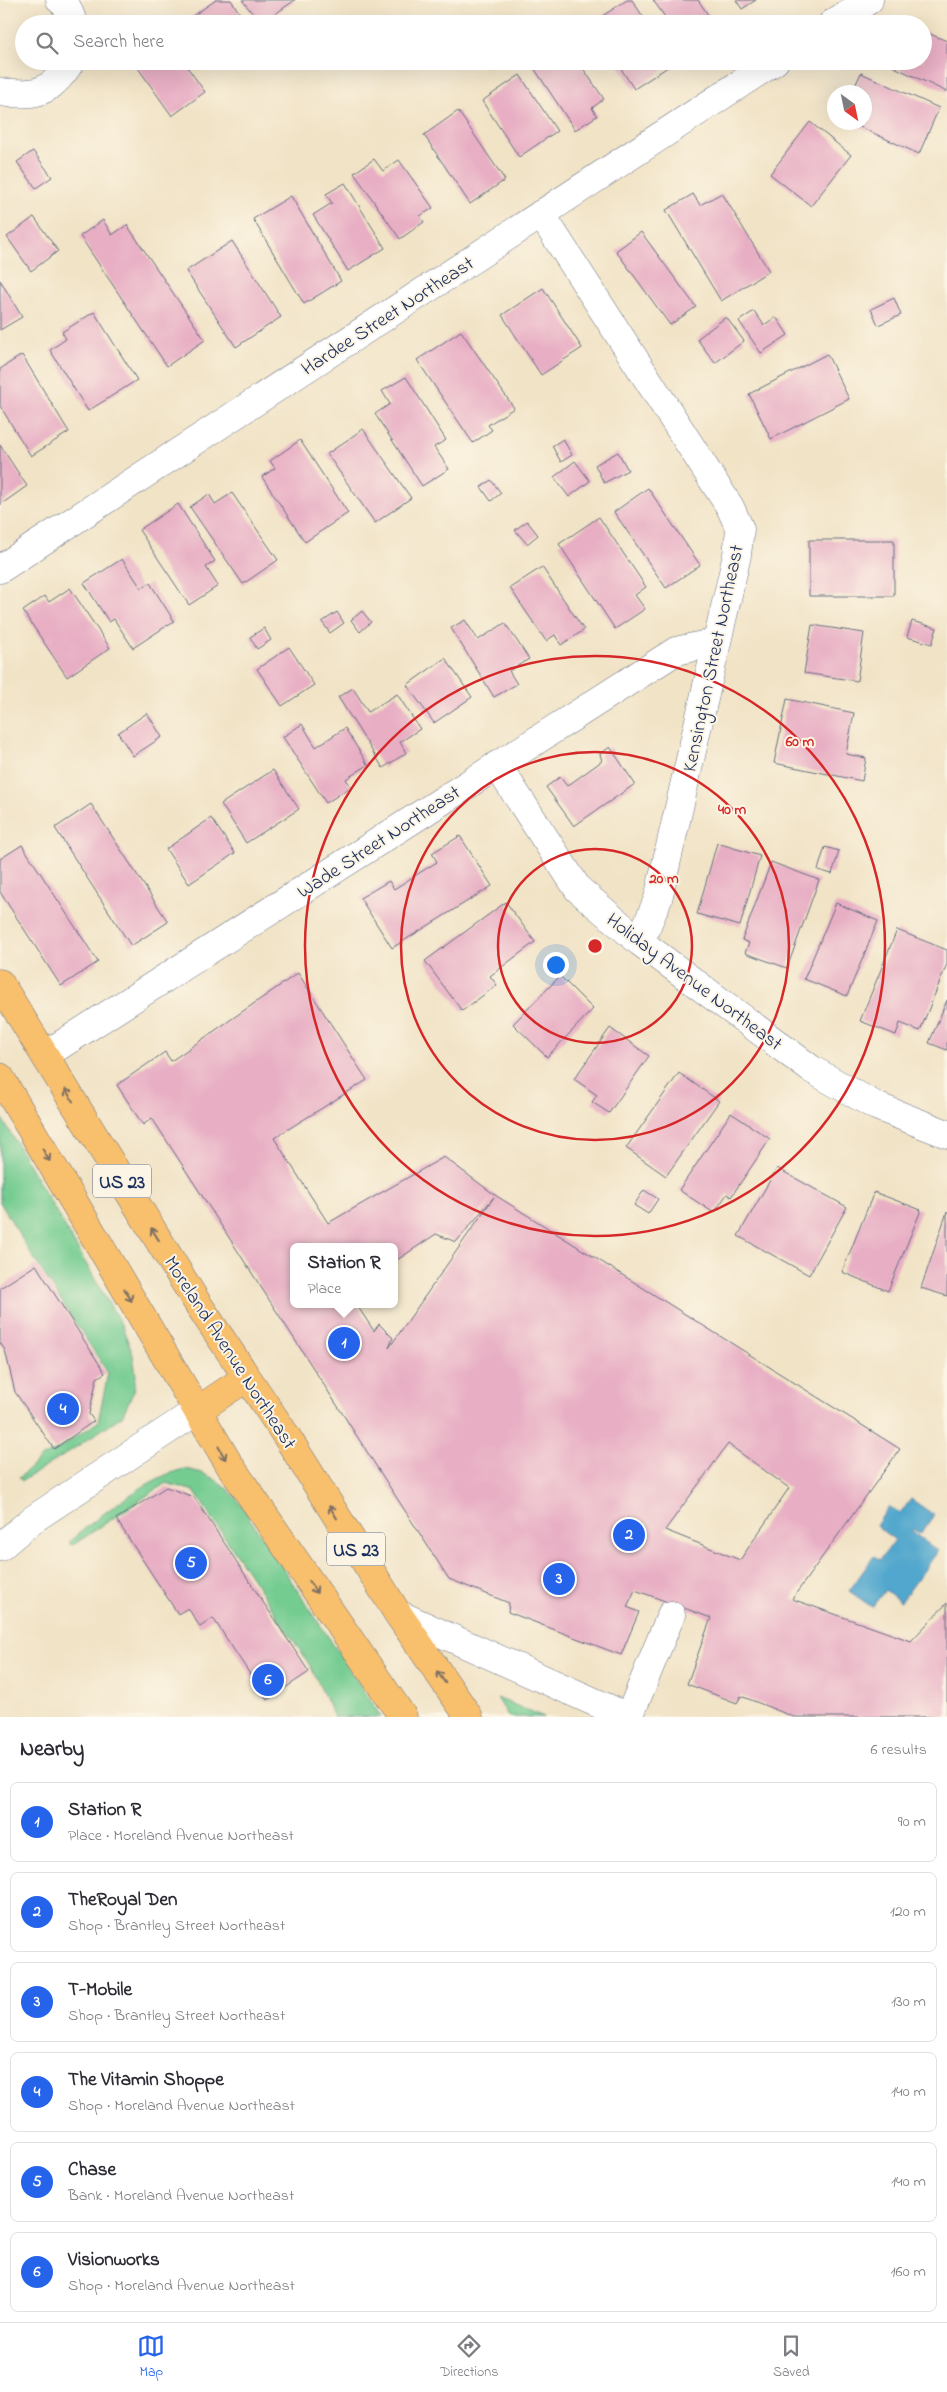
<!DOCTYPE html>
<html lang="en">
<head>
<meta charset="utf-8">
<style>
	body { margin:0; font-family:"Indie Flower",sans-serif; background:#f2f2f3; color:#2b2b33 }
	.compass { position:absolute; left:827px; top:85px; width:45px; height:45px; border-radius:50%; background:#fff; box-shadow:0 5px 20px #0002; rotate:147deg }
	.you { position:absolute; left:555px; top:964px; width:18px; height:18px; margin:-12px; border:4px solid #fff; border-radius:50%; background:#1a73e8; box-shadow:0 0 0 8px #1a73e833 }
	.badge { display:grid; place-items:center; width:32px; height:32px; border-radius:50%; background:#2563eb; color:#fff; font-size:16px; font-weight:700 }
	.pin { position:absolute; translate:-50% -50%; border:2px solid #fff; box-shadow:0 1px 5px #0006 }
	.popup { position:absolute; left:290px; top:1243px; width:108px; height:65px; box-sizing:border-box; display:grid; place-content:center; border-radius:8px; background:#fff; filter:drop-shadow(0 1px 4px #0005); font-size:16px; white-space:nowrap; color:#7c7c81 }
	.popup b { font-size:19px; color:#2b2b33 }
	.popup::after { content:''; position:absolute; left:50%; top:100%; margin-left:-10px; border:10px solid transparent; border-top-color:#fff }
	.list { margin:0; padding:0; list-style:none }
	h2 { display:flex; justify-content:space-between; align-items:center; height:65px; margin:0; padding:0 20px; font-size:21px }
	h2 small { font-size:16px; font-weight:400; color:#7c7c81 }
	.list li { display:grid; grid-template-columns:32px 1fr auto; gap:15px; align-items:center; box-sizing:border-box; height:80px; margin:0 10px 10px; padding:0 10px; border:1px solid #e1e1e2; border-radius:8px }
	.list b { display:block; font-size:19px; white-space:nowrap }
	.list p { margin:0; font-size:16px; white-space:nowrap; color:#7c7c81 }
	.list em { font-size:16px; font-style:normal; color:#7c7c81 }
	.icon { flex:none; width:28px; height:28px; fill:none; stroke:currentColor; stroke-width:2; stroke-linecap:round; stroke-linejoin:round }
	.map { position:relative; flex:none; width:947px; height:1717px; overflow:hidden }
	.search { position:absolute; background:#fff; box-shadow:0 5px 20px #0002; left:15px; right:15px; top:15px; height:55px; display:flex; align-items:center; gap:12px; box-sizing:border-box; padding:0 18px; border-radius:28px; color:#7c7c81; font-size:19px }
	.sheet { height:605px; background:#fff }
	nav { display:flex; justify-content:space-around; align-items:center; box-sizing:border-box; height:70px; border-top:1px solid #e1e1e2; background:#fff; font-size:14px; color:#7c7c81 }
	nav a { display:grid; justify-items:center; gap:2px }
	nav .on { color:#2563eb }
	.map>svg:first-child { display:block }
</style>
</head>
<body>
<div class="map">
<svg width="947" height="1717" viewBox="0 0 947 1717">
	<rect width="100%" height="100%" fill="#fcf5e5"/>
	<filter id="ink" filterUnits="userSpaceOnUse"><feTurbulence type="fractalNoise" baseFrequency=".02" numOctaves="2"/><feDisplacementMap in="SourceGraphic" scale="10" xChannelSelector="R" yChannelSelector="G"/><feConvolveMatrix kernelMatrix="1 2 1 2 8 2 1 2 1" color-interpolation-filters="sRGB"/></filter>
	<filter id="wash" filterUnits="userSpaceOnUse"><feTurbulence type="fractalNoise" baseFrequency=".0096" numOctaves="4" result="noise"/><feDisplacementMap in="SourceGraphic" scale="20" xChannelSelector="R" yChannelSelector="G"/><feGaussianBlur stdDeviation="1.12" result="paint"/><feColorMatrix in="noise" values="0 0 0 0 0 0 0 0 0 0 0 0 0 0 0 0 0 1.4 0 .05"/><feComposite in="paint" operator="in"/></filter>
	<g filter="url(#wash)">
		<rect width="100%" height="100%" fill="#f1e3c6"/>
		<path fill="#74cc91" stroke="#487e78" d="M 0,1115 L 122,1326 L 133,1355 L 136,1375 L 134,1391 L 122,1416 L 60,1458 L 22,1481 L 19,1478 L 42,1457 L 55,1451 L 98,1422 L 108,1373 L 31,1254 L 0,1202 Z
			M 185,1469 C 208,1473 221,1481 237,1499 L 381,1717 L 334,1717 L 311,1667 L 194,1491 L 166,1483 L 73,1545 L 70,1544 L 70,1541 C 97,1518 150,1475 185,1469 Z
			M 497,1698 L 544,1717 L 509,1717 Z"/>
		<path fill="#51a7cd" stroke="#366b96" d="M 911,1499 L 934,1515 L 920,1534 L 913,1529 L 912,1532 L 938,1551 L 901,1602 L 885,1590 L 872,1607 L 849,1591 L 874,1556 L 880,1560 L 895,1540 L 876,1526 L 889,1506 L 900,1514 Z"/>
		<g id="blocks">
			<path fill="#e8afc4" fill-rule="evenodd" d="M 216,0 L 231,0 L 247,24 L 181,24 Z
				M 242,0 L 295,0 L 261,24 Z
				M 627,0 L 632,0 L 648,24 L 590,24 Z
				M 653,0 L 698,0 L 711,19 L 703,24 L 670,24 Z
				M 736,0 L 756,0 L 742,9 Z
				M 923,31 L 947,41 L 947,92 L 892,66 L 894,61 L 923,61 Z
				M 133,61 L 183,61 L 205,92 L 172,116 Z
				M 538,61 L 578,61 L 604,99 L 592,108 L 597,116 L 575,130 L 532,65 Z
				M 616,61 L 672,61 L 674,63 L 634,89 Z
				M 861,73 L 939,108 L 919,154 L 849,122 L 864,122 L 864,92 L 852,92 Z
				M 520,75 L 557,131 L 519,157 L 482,101 Z
				M 458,111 L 505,180 L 470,204 L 424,135 Z
				M 810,122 L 851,155 L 811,206 L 770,174 Z
				M 33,151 L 52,177 L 36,188 L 17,162 Z
				M 374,159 L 383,171 L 399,160 L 433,208 L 420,216 L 424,222 L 400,239 L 354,173 Z
				M 345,183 L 385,248 L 348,271 L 313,215 L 332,203 L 326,194 Z
				M 722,193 L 769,271 L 721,301 L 666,210 L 693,194 L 700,205 Z
				M 291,196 L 341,281 L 304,304 L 253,219 Z
				M 34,217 L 58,251 L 31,271 L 7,237 Z
				M 103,220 L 112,235 L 127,225 L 205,340 L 167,366 L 80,236 Z
				M 641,232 L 696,307 L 670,325 L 616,251 Z
				M 232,241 L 281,317 L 236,347 L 186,271 Z
				M 0,280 L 22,317 L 0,330 Z
				M 543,288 L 582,348 L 541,375 L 502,315 Z
				M 894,298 L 901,315 L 878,325 L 871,309 Z
				M 754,311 L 764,325 L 776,317 L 788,335 L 761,353 L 739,321 Z
				M 94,312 L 137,380 L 88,411 L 50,350 L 66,339 L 62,332 Z
				M 726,317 L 744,341 L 715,363 L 697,339 Z
				M 461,331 L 514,408 L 488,425 L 492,430 L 473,443 L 417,360 Z
				M 827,354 L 849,399 L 771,439 L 749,394 Z
				M 22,355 L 69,432 L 31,456 L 0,406 L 0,369 Z
				M 406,377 L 446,440 L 434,447 L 449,469 L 422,486 L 375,414 L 390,404 L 382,391 Z
				M 363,429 L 411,498 L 375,523 L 327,454 Z
				M 563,439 L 572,455 L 561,462 L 552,446 Z
				M 300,440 L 348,513 L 305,542 L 262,477 L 275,468 L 270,461 Z
				M 0,445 L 27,486 L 0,505 Z
				M 618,452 L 628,470 L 604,483 L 595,465 Z
				M 575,461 L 590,481 L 569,497 L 554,477 Z
				M 491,480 L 501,493 L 491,501 L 481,487 Z
				M 648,488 L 700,565 L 666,588 L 614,512 Z
				M 232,493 L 278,560 L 243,584 L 190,507 L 209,494 L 215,504 Z
				M 178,504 L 215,561 L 206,567 L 218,586 L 189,605 L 139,530 Z
				M 599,517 L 646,587 L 635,595 L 645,609 L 615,629 L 559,544 Z
				M 527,521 L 538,535 L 527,544 L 515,530 Z
				M 809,540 L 894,540 L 894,596 L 809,596 Z
				M 122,559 L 141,588 L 150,583 L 174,621 L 133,648 L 114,619 L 109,622 L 84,583 Z
				M 542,567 L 584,630 L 561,645 L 555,635 L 546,641 L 510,588 Z
				M 70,588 L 110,648 L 67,677 L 23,611 L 45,596 L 49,602 Z
				M 362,611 L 371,622 L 360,632 L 351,620 Z
				M 337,612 L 344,623 L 330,633 L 322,622 Z
				M 465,620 L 478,640 L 505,623 L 529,659 L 509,671 L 517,684 L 494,697 L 451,628 Z
				M 912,621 L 937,628 L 932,644 L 907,637 Z
				M 812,625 L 864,633 L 857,681 L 804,673 Z
				M 264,628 L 271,640 L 257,649 L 250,637 Z
				M 289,647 L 314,685 L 282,706 L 257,669 Z
				M 445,658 L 472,697 L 434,723 L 407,685 Z
				M 353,688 L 368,712 L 397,694 L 420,729 L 400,742 L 406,753 L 383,768 L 338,697 Z
				M 787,699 L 854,713 L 846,754 L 866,758 L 862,781 L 774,763 Z
				M 147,713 L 162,737 L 133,756 L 118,733 Z
				M 302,724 L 316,747 L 345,728 L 368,765 L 346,779 L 351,787 L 326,803 L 283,737 Z
				M 610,747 L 635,784 L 574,826 L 546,787 L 560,777 L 567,786 L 602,761 L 600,754 Z
				M 273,770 L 299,809 L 246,843 L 221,804 Z
				M 91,804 L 168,922 L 131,946 L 55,828 Z
				M 211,818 L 235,853 L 189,884 L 166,849 Z
				M 460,836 L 492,886 L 392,948 L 360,898 L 389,881 L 394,889 L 416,875 L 437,862 L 432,853 Z
				M 717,843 L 760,856 L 740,926 L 697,914 Z
				M 22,845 L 98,962 L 61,986 L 0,892 L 0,859 Z
				M 825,847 L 839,851 L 832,874 L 818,870 Z
				M 771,862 L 819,880 L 787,968 L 745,953 L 749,943 L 742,940 Z
				M 506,902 L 535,942 L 490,976 L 497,985 L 462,1011 L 425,961 Z
				M 836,903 L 878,921 L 847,996 L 804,979 Z
				M 897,930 L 947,950 L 947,964 L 920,1031 L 900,1023 L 896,1035 L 860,1021 Z
				M 298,973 L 367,1080 L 274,1138 L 328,1223 L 444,1157 L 495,1195 L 900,1449 L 792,1599 L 911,1641 L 947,1603 L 947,1717 L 794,1717 L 741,1696 L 737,1703 L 687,1684 L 711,1618 L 635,1590 L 627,1607 L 639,1612 L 621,1655 L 508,1612 L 509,1603 L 449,1579 L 152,1118 L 143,1125 L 117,1085 L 165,1052 L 171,1061 ZM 494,1197 L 389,1348 L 393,1338 L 379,1324 L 374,1331 L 356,1304 L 294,1304 L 294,1247 L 394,1247 L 394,1262 L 436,1234 L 456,1242 ZM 728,1444 L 789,1488 L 740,1560 L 665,1530 Z
				M 560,976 L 593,1009 L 547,1057 L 513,1024 Z
				M 947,1000 L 947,1050 L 929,1043 Z
				M 610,1028 L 649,1056 L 609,1113 L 592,1102 L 597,1095 L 574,1079 Z
				M 679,1073 L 719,1101 L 666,1176 L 626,1148 Z
				M 731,1113 L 770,1139 L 731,1197 L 727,1194 L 714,1213 L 679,1190 Z
				M 777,1168 L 847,1207 L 809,1275 L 738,1236 Z
				M 644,1190 L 658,1199 L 648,1214 L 634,1205 Z
				M 874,1192 L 921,1210 L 888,1291 L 842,1272 Z
				M 947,1212 L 947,1296 L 921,1288 Z
				M 36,1265 L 105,1373 L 97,1378 L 89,1414 L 94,1421 L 54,1449 L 15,1392 L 5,1350 L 0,1343 L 0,1288 Z
				M 166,1487 L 194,1497 L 309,1672 L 267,1700 L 213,1618 L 200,1627 L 188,1608 L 178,1614 L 116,1519 Z"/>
		</g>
	</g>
	<g filter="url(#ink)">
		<use href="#blocks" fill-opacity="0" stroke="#666e82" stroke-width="1"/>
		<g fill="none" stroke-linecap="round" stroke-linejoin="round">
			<g stroke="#666e82" stroke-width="29">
				<path id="minor" d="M 60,0 L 66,5 L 74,24
					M 832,24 L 869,0
					M 0,92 C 35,96 51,94 71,61
					M 541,214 L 730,507 L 740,529 L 737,555 L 658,899 L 640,942
					M 0,569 L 775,61
					M 497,765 L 578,889 L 640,942 L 811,1069 L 876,1106 L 947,1134
					M 45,1055 L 676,651 L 717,642
					M 0,1547 L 32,1520 L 198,1410
					M 398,1614 L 628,1717
					M 629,1717 L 671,1615"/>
			</g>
			<g stroke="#666e82" stroke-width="29">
				<path id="highway" d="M 0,983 L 198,1304 L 287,1437 L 398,1614 L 469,1717
					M 0,1077 L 229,1464 L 403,1717
					M 198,1410 L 246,1378"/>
			</g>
			<use href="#minor" stroke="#fff" stroke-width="28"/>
			<use href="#highway" stroke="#f8bf6c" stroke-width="28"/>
		</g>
		<defs><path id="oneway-shaft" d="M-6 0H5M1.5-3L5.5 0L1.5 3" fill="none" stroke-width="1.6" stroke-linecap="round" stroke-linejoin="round" transform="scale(1.25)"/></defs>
		<g stroke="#7e7064">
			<use href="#oneway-shaft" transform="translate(69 1095) rotate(-122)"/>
			<use href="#oneway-shaft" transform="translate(46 1155) rotate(59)"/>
			<use href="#oneway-shaft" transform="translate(155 1234) rotate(-122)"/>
			<use href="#oneway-shaft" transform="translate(128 1295) rotate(59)"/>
			<use href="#oneway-shaft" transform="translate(222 1453) rotate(61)"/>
			<use href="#oneway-shaft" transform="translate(333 1512) rotate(-122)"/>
			<use href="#oneway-shaft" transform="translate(313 1587) rotate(56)"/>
			<use href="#oneway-shaft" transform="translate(441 1677) rotate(-125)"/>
		</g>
	</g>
	<g fill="none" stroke="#d62828" stroke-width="2.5">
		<circle cx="595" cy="946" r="97"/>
		<circle cx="595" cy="946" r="194"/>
		<circle cx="595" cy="946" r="290"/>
	</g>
	<g text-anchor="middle" stroke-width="4" stroke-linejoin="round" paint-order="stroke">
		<g fill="#fcf5e5" stroke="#5e6a86" stroke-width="1">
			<rect x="93" y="1164.5" width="58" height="33" rx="4"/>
			<rect x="327" y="1532.5" width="58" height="33" rx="4"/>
		</g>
		<g font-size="19" font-weight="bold" fill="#1b2f5e">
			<text x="122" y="1188">US 23</text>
			<text x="356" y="1556">US 23</text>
		</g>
		<g font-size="20" fill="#1b2f5e" stroke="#fcf5e5">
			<text transform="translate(387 315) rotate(-33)" y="7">Hardee Street Northeast</text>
			<text transform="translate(712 658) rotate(-78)" y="7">Kensington Street Northeast</text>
			<text transform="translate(378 841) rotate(-33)" y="7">Wade Street Northeast</text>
			<text transform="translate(695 981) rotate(37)" y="7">Holiday Avenue Northeast</text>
			<text transform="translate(231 1352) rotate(57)" y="7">Moreland Avenue Northeast</text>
		</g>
	</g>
	<circle cx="595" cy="946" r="8" fill="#d62828" stroke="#fcf5e5" stroke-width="2.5"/>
	<g font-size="15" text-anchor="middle" font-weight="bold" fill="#d62828" stroke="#fcf5e5" stroke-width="4" stroke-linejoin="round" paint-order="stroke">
		<text x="800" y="746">60 m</text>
		<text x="732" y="814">40 m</text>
		<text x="664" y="883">20 m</text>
	</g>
</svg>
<svg class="compass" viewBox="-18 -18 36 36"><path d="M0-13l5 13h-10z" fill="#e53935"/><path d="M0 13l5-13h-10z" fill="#7c7c81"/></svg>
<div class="you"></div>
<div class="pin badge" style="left:344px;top:1343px">1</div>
<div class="popup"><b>Station R</b>Place</div>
<div class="pin badge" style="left:629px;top:1535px">2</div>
<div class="pin badge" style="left:559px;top:1579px">3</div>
<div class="pin badge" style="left:63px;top:1409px">4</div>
<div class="pin badge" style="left:191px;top:1563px">5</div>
<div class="pin badge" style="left:268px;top:1680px">6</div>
<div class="search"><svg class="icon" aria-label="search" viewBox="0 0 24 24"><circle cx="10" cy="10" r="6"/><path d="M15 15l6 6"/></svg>Search here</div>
</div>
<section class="sheet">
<h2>Nearby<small>6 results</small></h2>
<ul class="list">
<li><span class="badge">1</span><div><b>Station R</b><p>Place · Moreland Avenue Northeast</p></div><em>90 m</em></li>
<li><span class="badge">2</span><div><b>TheRoyal Den</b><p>Shop · Brantley Street Northeast</p></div><em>120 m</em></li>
<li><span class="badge">3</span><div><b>T-Mobile</b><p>Shop · Brantley Street Northeast</p></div><em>130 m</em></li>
<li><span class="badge">4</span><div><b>The Vitamin Shoppe</b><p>Shop · Moreland Avenue Northeast</p></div><em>140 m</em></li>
<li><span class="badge">5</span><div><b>Chase</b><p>Bank · Moreland Avenue Northeast</p></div><em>140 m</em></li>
<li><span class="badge">6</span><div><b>Visionworks</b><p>Shop · Moreland Avenue Northeast</p></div><em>160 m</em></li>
</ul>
</section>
<nav>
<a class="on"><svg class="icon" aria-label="map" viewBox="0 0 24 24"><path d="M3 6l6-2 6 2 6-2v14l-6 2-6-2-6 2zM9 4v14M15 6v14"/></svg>Map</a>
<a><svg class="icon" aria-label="directions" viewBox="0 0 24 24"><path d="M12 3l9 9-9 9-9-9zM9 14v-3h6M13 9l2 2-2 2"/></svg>Directions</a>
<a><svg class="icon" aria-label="saved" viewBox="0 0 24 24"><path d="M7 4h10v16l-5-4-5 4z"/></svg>Saved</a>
</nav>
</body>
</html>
